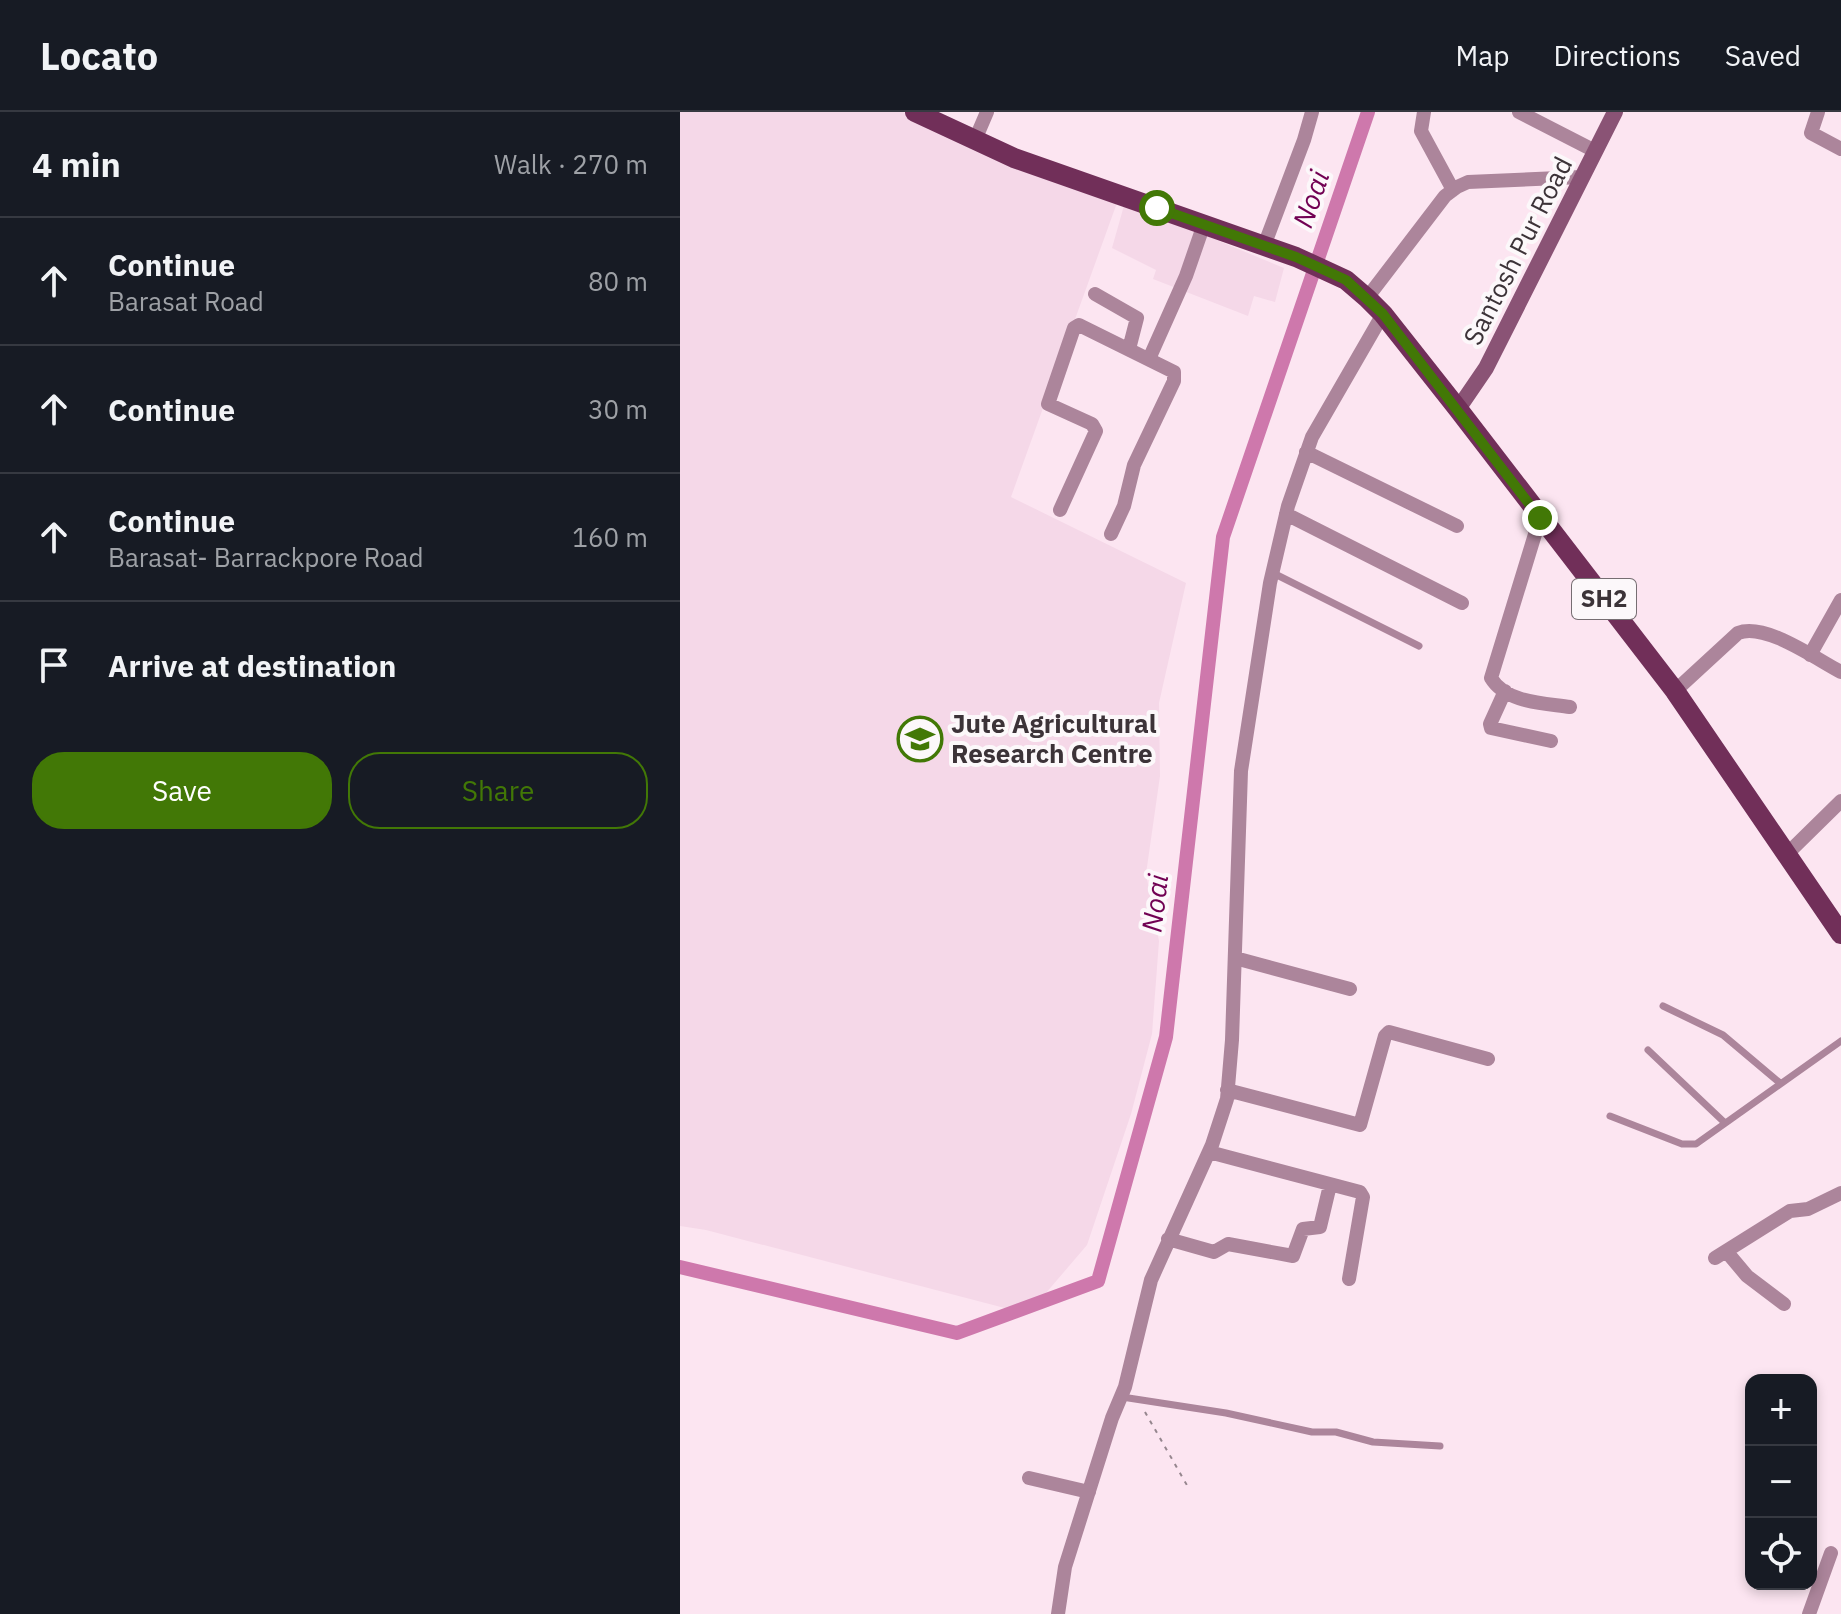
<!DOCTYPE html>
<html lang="en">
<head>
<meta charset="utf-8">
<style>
	body { margin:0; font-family:"IBM Plex Sans",sans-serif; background:#242831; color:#f1f3f6 }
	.controls { position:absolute; right:24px; bottom:24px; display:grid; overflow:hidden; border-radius:16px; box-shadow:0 4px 12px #0003 }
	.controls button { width:72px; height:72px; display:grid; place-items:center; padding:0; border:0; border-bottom:2px solid #363941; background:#171b24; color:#f1f3f6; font:40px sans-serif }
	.stop { position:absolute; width:24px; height:24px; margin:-18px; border:6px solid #427806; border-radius:50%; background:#fff }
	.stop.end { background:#427806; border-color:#fff; box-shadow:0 2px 8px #0008 }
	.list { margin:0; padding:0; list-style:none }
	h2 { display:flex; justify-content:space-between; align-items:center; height:104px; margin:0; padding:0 32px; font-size:34px }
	h2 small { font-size:26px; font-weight:400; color:#9ea1a6 }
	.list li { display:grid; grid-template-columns:52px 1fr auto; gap:24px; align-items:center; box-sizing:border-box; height:128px; padding:0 32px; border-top:2px solid #363941 }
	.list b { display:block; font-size:30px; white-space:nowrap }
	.list p { margin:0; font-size:26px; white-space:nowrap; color:#9ea1a6 }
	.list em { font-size:26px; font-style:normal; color:#9ea1a6 }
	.actions { display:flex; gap:16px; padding:24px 32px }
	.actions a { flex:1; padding:18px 0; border:2px solid #427806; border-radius:32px; text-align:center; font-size:28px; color:#427806 }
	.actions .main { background:#427806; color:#fff }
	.icon { flex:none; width:44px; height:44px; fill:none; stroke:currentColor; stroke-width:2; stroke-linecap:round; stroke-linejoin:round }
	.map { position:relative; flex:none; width:1161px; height:1502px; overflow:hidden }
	header { display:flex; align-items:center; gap:48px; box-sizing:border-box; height:112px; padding:0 40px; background:#171b24; border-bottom:2px solid #363941 }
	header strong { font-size:38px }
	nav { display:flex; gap:44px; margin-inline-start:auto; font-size:28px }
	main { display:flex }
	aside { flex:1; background:#171b24 }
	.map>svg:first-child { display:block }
</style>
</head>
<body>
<header>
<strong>Locato</strong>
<nav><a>Map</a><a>Directions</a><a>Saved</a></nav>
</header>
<main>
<aside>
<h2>4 min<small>Walk · 270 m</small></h2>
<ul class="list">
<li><svg class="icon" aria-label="ahead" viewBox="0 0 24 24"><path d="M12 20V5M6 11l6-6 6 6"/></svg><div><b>Continue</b><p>Barasat Road</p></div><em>80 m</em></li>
<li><svg class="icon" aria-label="ahead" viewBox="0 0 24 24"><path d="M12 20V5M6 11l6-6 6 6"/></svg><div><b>Continue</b></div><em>30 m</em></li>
<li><svg class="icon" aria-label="ahead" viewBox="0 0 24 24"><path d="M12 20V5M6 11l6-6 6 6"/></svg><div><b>Continue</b><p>Barasat- Barrackpore Road</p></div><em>160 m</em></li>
<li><svg class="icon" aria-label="arrive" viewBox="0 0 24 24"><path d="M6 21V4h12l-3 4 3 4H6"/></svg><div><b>Arrive at destination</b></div></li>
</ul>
<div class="actions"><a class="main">Save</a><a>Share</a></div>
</aside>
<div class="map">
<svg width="1161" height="1502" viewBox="0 0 1161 1502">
	<rect width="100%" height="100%" fill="#fce5f1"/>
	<path fill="#f5d8e8" d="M 0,0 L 223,0 L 438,88 L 331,385 L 506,471 L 479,591 L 480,664 L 466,762 L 479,829 L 472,922 L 451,1002 L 407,1133 L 348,1202 L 26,1118 L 0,1114 Z
		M 445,90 L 604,156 L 595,190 L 574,184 L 568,204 L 473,167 L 476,158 L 432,136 Z"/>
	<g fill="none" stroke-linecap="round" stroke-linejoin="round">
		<path stroke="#ce78ac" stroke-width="14" d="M 0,1155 L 277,1221 L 418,1169 L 486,925 L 543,425 L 688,0"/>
		<path stroke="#95868e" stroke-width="2" stroke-dasharray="4 6" stroke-linecap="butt" d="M 465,1300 L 508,1375"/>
		<path stroke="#ac859b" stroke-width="7" d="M 593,461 L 739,534
			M 983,894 L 1043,923 L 1100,971
			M 968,938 L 1045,1011
			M 930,1004 L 1002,1032 L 1016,1032 L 1161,929
			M 442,1285 L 546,1301 L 632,1320 L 656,1320 L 693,1330 L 760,1334"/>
		<path stroke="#ac859b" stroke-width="14" d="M 744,0 L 741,19 L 773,78
			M 839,0 L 915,39
			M 1138,0 L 1131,21 L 1161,37
			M 295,28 L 307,0
			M 584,134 L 624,28 L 632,0
			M 415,182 L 457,206 L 449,237
			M 687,186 L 765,84 L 777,75 L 788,70 L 902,65
			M 469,247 L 506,164 L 524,112
			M 626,340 L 777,414
			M 380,398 L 416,319 L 412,312 L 368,292 L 394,216 L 399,213 L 494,260 L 494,269 L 454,353 L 444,394 L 431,422
			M 606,402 L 782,491
			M 860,406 L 811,566 C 826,591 864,591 890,595
			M 1130,543 L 1161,488
			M 825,579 L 810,612 L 811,616 L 871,629
			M 995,579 L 1058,521 C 1085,510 1136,547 1161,560
			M 1106,743 L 1161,689
			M 555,846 L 670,877
			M 547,978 L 680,1013 L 705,924 L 709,920 L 808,947
			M 529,1040 L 680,1080 L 683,1085 L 669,1167
			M 488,1127 L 534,1140 L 548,1132 L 613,1144 L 623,1117 L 640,1115 L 650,1073
			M 1046,1139 L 1067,1164 L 1104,1192
			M 1035,1146 L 1110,1099 L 1128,1097 L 1161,1081
			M 349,1366 L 409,1380
			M 378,1502 L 385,1455 L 432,1306 L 445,1275 L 471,1168 L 532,1033 L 547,987 L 552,928 L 561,659 L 590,471 L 608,394 L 632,325 L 703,202
			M 1129,1502 L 1151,1441"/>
		<path stroke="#8a5375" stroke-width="16" d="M 778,297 L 806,256 L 935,0"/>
		<path stroke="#712f59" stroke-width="20" d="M 235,0 L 334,46 L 616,145 L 666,168 L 687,186 L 703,202 L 778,297 L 995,579 L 1161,822"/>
	</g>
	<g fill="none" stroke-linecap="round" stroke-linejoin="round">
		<path stroke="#427806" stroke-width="10" d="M 477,96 L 616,145 L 666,168 L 703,202 L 860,406"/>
	</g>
	<defs>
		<g id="university-ring" transform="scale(2.3)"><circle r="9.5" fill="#fcf8fa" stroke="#427806" stroke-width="1.5"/><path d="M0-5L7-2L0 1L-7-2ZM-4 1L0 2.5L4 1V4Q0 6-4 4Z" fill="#427806"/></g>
	</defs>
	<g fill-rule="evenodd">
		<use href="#university-ring" x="240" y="627"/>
	</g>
	<g text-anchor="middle" stroke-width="8" stroke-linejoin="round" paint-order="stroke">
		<rect fill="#fcf8fa" stroke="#766e72" stroke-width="2" x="892" y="467" width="64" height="40" rx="6"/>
		<g font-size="24" font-weight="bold" fill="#3c3338">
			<text x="924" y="495">SH2</text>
		</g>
		<g font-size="26" fill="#3c3338" stroke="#fcf8fa">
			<text transform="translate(838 139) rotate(-63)" y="9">Santosh Pur Road</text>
		</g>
		<g font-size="26" font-weight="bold" fill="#3c3338" stroke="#fcf8fa" text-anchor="start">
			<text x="271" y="621">Jute Agricultural<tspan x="271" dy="30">Research Centre</tspan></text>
		</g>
		<g font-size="28" font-style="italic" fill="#710153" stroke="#fcf8fa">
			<text transform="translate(631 87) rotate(-71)" y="10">Noai</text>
			<text transform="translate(475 791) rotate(-83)" y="10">Noai</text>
		</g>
	</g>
</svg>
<div class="controls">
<button>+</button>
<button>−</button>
<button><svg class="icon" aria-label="locate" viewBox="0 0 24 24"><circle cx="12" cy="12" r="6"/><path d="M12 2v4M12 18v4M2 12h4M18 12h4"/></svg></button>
</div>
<div class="stop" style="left:477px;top:96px"></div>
<div class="stop end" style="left:860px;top:406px"></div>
</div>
</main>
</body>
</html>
